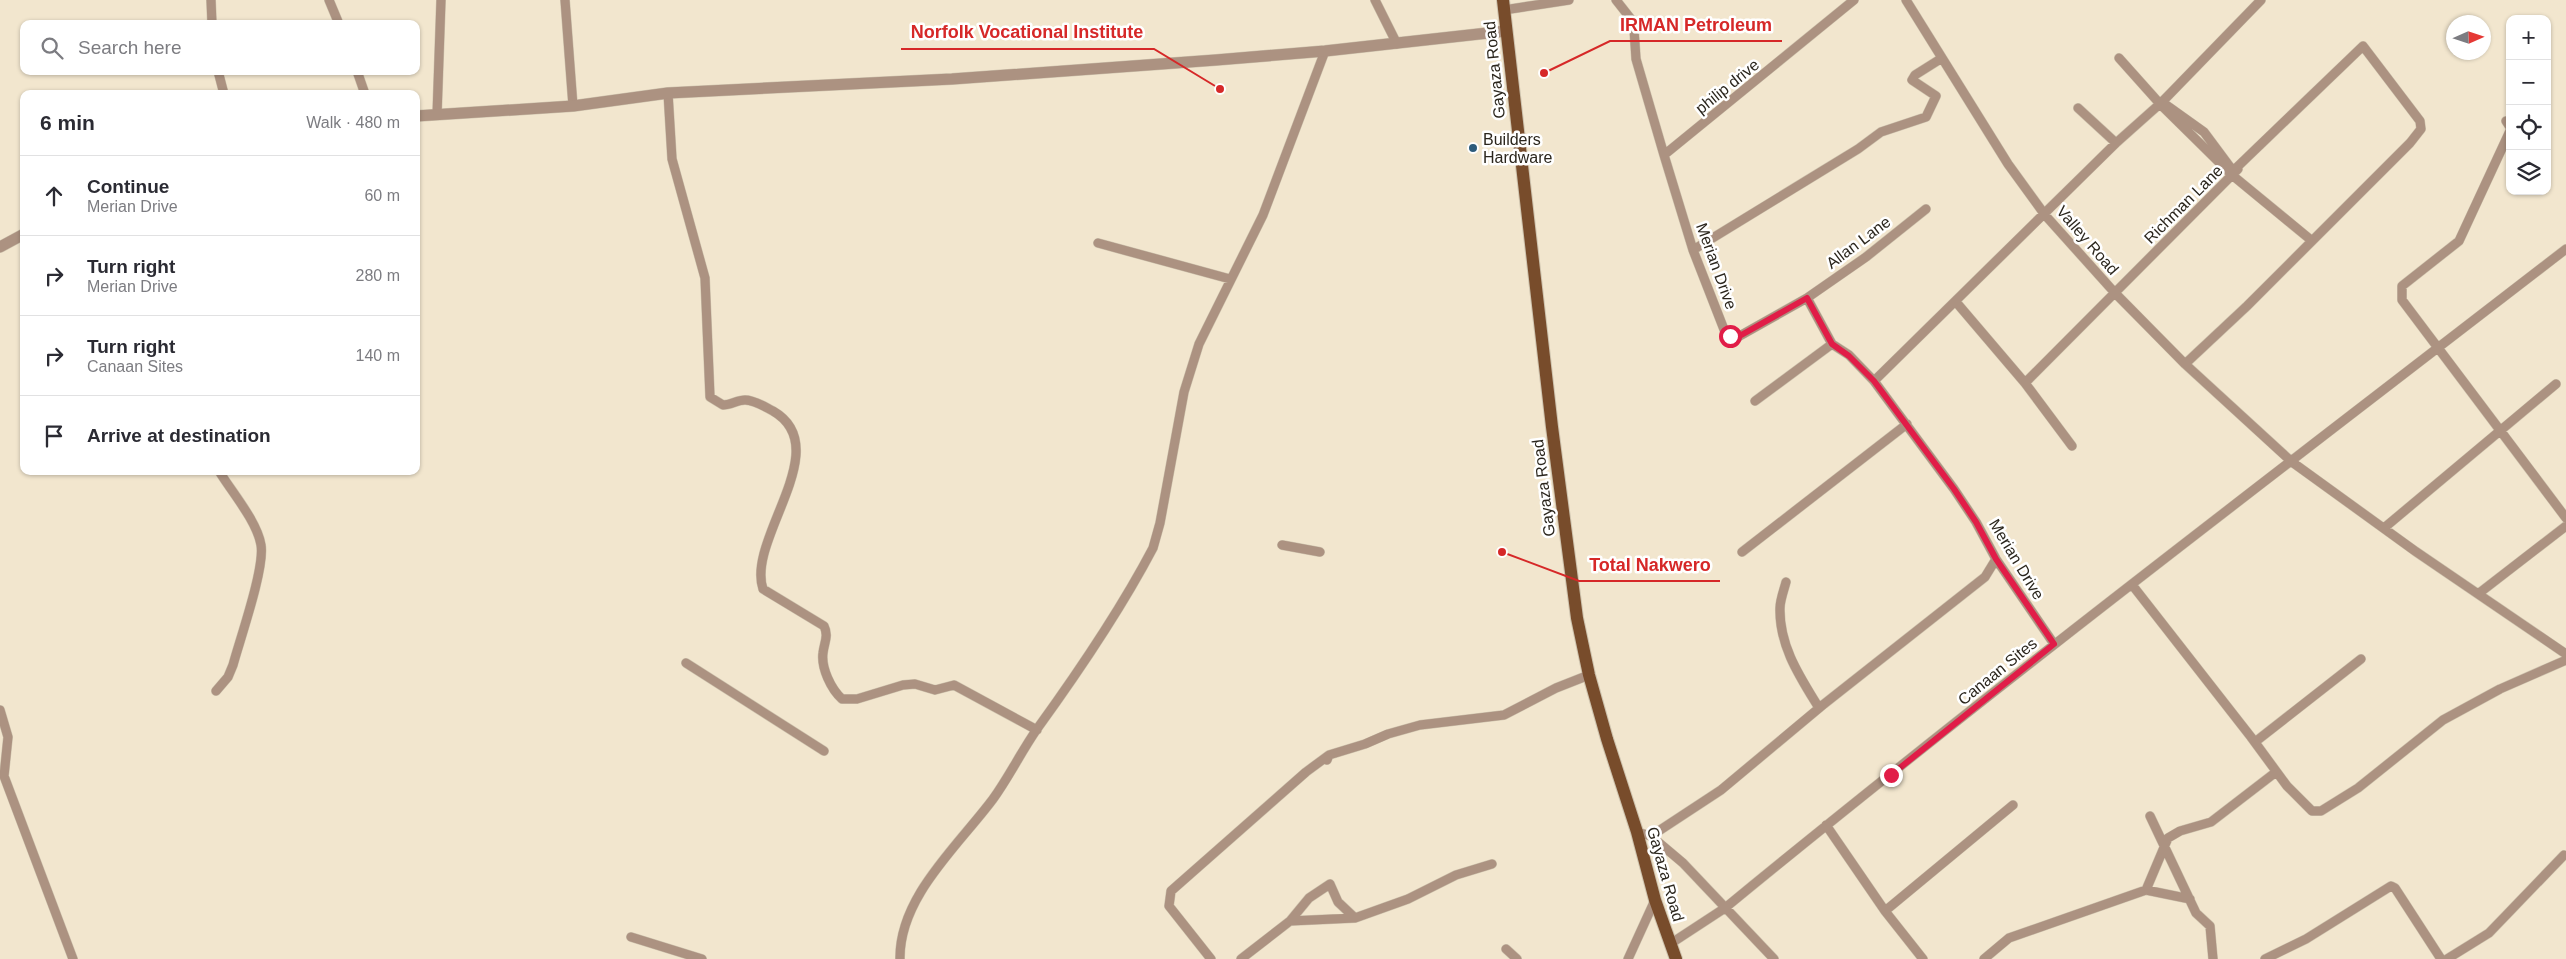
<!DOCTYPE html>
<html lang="en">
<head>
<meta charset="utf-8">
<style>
	body { margin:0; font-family:Arial,sans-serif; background:#f7f7f7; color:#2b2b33 }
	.controls { position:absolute; right:15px; top:15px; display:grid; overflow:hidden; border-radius:10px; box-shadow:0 1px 4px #0004 }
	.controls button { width:45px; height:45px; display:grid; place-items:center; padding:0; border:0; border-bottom:1px solid #e1e1e2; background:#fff; color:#2b2b33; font:25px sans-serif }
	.compass { position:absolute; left:2446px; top:15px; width:45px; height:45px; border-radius:50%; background:#fff; box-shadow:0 1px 4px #0004; rotate:87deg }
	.stop { position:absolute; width:15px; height:15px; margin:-11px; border:4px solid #e11d48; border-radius:50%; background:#fff }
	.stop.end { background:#e11d48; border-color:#fff; box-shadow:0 1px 5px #0008 }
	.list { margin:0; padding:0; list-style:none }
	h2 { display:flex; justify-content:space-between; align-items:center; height:65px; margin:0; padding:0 20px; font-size:21px }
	h2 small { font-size:16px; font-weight:400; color:#7c7c81 }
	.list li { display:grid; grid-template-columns:32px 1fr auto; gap:15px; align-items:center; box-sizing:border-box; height:80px; padding:0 20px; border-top:1px solid #e1e1e2 }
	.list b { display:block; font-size:19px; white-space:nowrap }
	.list p { margin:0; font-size:16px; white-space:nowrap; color:#7c7c81 }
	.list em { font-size:16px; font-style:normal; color:#7c7c81 }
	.icon { flex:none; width:28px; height:28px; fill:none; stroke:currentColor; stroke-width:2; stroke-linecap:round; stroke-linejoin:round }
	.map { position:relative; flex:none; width:2566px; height:959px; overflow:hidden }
	.search { position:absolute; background:#fff; box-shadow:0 1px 4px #0004; left:20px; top:20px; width:400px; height:55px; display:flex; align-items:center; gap:12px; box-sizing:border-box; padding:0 18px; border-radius:10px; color:#7c7c81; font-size:19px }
	.panel { position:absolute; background:#fff; box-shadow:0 1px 4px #0004; left:20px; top:90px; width:400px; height:385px; border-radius:10px }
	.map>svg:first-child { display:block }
</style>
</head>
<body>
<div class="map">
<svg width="2566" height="959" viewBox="0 0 2566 959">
	<rect width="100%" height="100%" fill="#f2e6ce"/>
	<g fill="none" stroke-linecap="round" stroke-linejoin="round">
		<g stroke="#cec3ae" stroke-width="10">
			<path id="minor" d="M 211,0 L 212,24
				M 329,0 L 339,24
				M 565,0 L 573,106
				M 1375,0 L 1397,44
				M 1616,0 L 1631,19 L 1634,29 L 1636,59 L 1664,155 L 1693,250 L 1725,332 L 1736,338 L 1807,298 L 1832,344 L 1849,355 L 1874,381 L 1954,489 L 1976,522 L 1996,559 L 2054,644
				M 1906,0 L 2008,164 L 2045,215 L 2115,293 L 2185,364 L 2292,462 L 2415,551 L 2566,654
				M 1504,10 L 1569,0
				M 2119,58 L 2161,105 L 2232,175 L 2311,240
				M 218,71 L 224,94
				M 357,71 L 365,94
				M 668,93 L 672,159 L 705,278 L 710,397 L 723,405 C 731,405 737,400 745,400 C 755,400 765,407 773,411 C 837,448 746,539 763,589 L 824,626 C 829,636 824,643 823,653 C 821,668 831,689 842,699 L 857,699 L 903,685 L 915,684 L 935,690 L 954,685 L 1037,730
				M 2078,108 L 2116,143
				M 437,115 L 441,0
				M 2506,121 L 2510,127
				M 2510,131 L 2459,241 L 2402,286 L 2402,300 L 2566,518
				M 1664,155 L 1854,0
				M 1098,243 L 1230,279
				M 1693,250 L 1858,149 L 1881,132 L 1926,117 L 1936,96 L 1912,80 L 1915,75 L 1942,58
				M 1807,298 L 1866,257 L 1926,209
				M 1956,302 L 2025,383 L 2072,446
				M 2185,364 L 2247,306 L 2410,143 L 2421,129 L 2420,121 L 2363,46 L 2233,171 L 2204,132 L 2162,102 L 2261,0
				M 1874,381 L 2116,143 L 2162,102
				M 2025,383 L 2238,169
				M 1755,401 L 1832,344
				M 2384,528 L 2556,384
				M 1282,545 L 1320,552
				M 1742,552 L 1907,424
				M 1786,582 C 1784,590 1780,600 1780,608 C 1779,646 1800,677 1819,708
				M 2133,586 L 2251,737 L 2287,786 L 2312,811 L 2321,811 L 2358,788 L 2443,720 L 2500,689 L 2566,660
				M 2478,594 L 2566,526
				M 686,663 L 824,751
				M 216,691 L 228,677 L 233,665 C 240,639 265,568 261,545 C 257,521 231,491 219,471
				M 0,710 L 8,737 L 4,776 L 73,959
				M 2255,742 L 2361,659
				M 1327,760 L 1329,755 L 1365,744 L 1388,734 L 1420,725 L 1504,715 L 1556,688 L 1589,675
				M 2150,816 L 2196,913 L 2210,926 L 2213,959
				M 1826,825 L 1885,911 L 1923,959
				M 1637,832 L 1651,836 L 1721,790 L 1824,704 L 1985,577 L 1996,559
				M 1651,836 L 1683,863 L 1774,959
				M 2146,890 L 2168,838 L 2180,831 L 2211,822 L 2276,772
				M 1885,911 L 2013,805
				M 1290,921 L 1309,898 L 1330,884 L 1338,902 L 1355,918
				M 631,937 L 702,959
				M 1670,944 L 1725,908 C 2000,682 2284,467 2566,249
				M 1506,949 L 1517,959
				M 900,959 C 899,897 958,846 993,799 C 1009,777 1021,752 1037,729 C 1079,671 1120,611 1153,548 L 1160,523 L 1184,392 L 1199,344 L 1263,215 L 1325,51
				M 1211,959 L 1169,906 L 1171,891 L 1306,772 L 1329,755
				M 1241,959 L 1290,921 L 1355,918 L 1408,899 L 1456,875 L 1492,864
				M 1628,959 L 1655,900
				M 1984,959 L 2009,938 L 2146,890 L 2190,899
				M 2265,959 L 2306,939 L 2391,886 L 2395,888 L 2441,959
				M 2447,959 L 2489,933 L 2564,855"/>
		</g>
		<g stroke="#cec3ae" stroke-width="12">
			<path id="tertiary" d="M 416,116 L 573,106 L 668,93 L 952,79 L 1216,60 L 1325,51 L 1506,31
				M 0,247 L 24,234"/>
		</g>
		<g stroke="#cec3ae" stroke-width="14">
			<path id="primary" d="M 1503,0 L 1552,427 L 1577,618 L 1589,675 L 1607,739 L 1637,832 L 1655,900 L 1676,959"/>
		</g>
		<use href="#minor" stroke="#ac9281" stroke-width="9"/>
		<use href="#tertiary" stroke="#ac9281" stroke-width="11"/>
		<use href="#primary" stroke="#784c2b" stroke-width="12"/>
	</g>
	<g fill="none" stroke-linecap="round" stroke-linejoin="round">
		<path stroke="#e11d48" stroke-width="6" d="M 1730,336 L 1736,338 L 1807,298 L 1832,344 L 1849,356 L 1874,381 L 1954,489 L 1976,522 L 1996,559 L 2054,644 L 1891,775"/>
	</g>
	<circle fill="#2d5b7b" stroke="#fff" stroke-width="2" cx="1473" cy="148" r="5"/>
	<g text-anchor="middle" stroke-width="5" stroke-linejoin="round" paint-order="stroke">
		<g font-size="16" fill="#2b261d" stroke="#fff">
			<text transform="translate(1494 70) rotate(-96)" y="6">Gayaza Road</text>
			<text transform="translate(1727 86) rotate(-39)" y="6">philip drive</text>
			<text transform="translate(2183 204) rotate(-45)" y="6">Richman Lane</text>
			<text transform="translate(2088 240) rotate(49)" y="6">Valley Road</text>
			<text transform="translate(1858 242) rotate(-37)" y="6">Allan Lane</text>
			<text transform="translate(1717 266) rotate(70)" y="6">Merian Drive</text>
			<text transform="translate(1543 488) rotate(-97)" y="6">Gayaza Road</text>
			<text transform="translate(2017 559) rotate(59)" y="6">Merian Drive</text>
			<text transform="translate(1997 671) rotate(-39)" y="6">Canaan Sites</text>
			<text transform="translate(1666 874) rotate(74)" y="6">Gayaza Road</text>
		</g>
		<g font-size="16" fill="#2b261d" stroke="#fff" text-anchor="start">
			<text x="1483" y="145">Builders<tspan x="1483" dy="18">Hardware</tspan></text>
		</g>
	</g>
	<path fill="none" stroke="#d62828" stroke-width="2" d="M1544 73L1610 41H1782M1220 89L1154 49H901M1502 552L1579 581H1720"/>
	<g fill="#d62828" stroke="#fff" stroke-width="2">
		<circle cx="1544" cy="73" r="5"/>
		<circle cx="1220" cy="89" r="5"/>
		<circle cx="1502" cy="552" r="5"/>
	</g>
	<g font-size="18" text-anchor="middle" font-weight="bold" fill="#d62828" stroke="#fff" stroke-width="5" stroke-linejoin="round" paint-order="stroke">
		<text x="1696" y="31">IRMAN Petroleum</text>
		<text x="1027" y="38">Norfolk Vocational Institute</text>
		<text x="1650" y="571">Total Nakwero</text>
	</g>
</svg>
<div class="controls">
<button>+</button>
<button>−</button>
<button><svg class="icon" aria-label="locate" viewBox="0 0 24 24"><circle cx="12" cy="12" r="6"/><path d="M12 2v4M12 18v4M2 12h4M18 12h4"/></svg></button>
<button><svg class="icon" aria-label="layers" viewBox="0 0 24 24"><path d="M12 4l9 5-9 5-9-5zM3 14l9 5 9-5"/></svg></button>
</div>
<svg class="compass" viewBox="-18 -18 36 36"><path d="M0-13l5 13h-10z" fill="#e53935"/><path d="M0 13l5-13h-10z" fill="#7c7c81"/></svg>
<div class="stop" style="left:1730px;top:336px"></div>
<div class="stop end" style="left:1891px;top:775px"></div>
<div class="search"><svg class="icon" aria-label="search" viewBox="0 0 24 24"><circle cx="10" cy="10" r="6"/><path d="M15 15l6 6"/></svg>Search here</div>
<section class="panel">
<h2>6 min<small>Walk · 480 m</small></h2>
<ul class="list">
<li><svg class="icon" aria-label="ahead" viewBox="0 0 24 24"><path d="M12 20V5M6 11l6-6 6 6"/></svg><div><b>Continue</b><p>Merian Drive</p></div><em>60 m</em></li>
<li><svg class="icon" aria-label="right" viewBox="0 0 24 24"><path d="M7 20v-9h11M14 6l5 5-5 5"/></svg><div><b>Turn right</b><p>Merian Drive</p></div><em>280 m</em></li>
<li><svg class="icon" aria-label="right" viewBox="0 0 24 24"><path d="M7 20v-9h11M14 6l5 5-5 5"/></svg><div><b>Turn right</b><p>Canaan Sites</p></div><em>140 m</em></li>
<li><svg class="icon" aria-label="arrive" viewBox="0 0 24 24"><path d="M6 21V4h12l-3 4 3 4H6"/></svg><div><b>Arrive at destination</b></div></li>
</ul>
</section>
</div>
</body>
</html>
